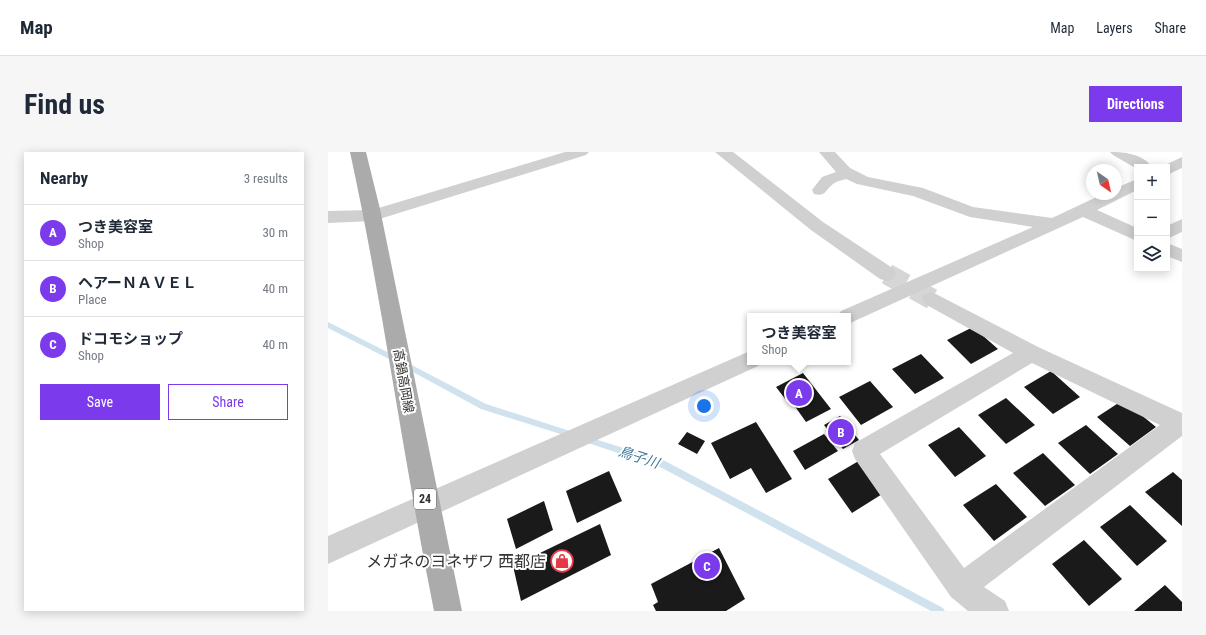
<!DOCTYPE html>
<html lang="en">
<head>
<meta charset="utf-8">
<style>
	body { margin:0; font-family:"Roboto Condensed","Noto Sans JP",sans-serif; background:#f6f6f7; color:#1f2937 }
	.controls { position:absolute; right:12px; top:12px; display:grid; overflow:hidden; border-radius:0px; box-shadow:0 2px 10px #0003 }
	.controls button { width:36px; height:36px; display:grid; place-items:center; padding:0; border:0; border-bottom:1px solid #e0e1e3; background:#fff; color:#1f2937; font:20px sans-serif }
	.compass { position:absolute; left:758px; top:12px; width:36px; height:36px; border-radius:50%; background:#fff; box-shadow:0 2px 10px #0003; rotate:146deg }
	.you { position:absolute; left:376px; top:254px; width:14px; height:14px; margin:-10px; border:3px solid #fff; border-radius:50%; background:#1a73e8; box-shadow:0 0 0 6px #1a73e833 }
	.badge { display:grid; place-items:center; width:26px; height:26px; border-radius:50%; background:#7c3aed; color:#fff; font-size:13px; font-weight:700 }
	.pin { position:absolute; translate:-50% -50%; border:2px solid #fff; box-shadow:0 1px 4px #0006 }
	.popup { position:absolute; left:419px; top:161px; width:104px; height:52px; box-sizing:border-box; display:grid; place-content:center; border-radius:0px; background:#fff; filter:drop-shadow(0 1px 3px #0005); font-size:13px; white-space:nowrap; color:#747a83 }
	.popup b { font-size:15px; color:#1f2937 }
	.popup::after { content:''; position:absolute; left:50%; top:100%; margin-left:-8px; border:8px solid transparent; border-top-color:#fff }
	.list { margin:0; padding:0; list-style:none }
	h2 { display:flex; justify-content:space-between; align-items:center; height:52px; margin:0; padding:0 16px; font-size:17px }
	h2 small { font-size:13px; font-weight:400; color:#747a83 }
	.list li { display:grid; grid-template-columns:26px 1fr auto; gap:12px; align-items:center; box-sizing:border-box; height:56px; padding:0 16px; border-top:1px solid #e0e1e3 }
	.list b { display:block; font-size:15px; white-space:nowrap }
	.list p { margin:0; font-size:13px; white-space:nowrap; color:#747a83 }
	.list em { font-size:13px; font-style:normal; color:#747a83 }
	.actions { display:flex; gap:8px; padding:12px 16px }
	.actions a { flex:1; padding:9px 0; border:1px solid #7c3aed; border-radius:0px; text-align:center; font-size:14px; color:#7c3aed }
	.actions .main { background:#7c3aed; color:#fff }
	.icon { flex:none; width:22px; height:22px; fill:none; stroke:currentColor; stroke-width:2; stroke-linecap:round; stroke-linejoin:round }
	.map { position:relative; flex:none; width:854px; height:459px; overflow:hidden; border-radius:0px }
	header { display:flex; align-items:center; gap:24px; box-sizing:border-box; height:56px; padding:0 20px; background:#fff; border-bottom:1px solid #e0e1e3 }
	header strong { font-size:19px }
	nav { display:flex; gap:22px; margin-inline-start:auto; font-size:14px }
	.intro { display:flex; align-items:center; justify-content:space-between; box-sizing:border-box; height:96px; padding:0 24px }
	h1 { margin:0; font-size:28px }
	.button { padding:10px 18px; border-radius:0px; background:#7c3aed; color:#fff; font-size:14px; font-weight:700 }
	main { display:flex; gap:24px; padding:0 24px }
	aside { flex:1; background:#fff; border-radius:0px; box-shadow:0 2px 10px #0003 }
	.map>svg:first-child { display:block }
</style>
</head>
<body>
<header>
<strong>Map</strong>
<nav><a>Map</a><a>Layers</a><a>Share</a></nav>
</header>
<div class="intro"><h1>Find us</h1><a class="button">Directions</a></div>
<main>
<aside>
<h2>Nearby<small>3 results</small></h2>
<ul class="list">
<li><span class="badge">A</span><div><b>つき美容室</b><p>Shop</p></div><em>30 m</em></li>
<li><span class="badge">B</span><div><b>ヘアーＮＡＶＥＬ</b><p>Place</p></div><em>40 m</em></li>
<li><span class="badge">C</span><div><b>ドコモショップ</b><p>Shop</p></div><em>40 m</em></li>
</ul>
<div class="actions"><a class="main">Save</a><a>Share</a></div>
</aside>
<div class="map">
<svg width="854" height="459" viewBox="0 0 854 459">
	<rect width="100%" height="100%" fill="#fff"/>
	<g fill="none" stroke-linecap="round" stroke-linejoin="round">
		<path fill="#cfe2ee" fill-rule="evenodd" d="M 0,170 L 69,205 L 70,207 L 69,209 L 65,209 L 0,176 Z
			M 76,209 L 158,252 L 245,280 L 248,281 L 249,283 L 248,285 L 245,286 L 153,257 L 74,214 L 73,212 L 74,210 Z
			M 257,284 L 337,309 L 615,456 L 617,459 L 603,459 L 332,315 L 254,289 L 253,287 L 254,285 Z"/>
	</g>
	<path fill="#1a1a1a" d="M 645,175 L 670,197 L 643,212 L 619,188 Z
		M 593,202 L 616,226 L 587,242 L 564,217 Z
		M 723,219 L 752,245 L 725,262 L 696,235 Z
		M 475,221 L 503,257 L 478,270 L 461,246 L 458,248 L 448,235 Z
		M 542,229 L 565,255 L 533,273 L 511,245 Z
		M 678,246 L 707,273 L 678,292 L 650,263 Z
		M 795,248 L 828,275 L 802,294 L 769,265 Z
		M 512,264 L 531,288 L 515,297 L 496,273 Z
		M 428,270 L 464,327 L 438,341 L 423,316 L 402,327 L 383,291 Z
		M 758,273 L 790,302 L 762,322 L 730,291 Z
		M 631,275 L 658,304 L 627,325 L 600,293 Z
		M 359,280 L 377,289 L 369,302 L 350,292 Z
		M 496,282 L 510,299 L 477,318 L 465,299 Z
		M 715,301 L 747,333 L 717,354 L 685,321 Z
		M 534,307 L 559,339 L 524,361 L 500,327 Z
		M 281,319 L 294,349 L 249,371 L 238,339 Z
		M 845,320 L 854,328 L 854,374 L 817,340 Z
		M 668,332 L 699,365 L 666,389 L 635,353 Z
		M 216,349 L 225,378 L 188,397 L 179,367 Z
		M 802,353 L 839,389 L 809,414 L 772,375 Z
		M 272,372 L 283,403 L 193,449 L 185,414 Z
		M 756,388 L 794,427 L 761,454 L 724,412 Z
		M 391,396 L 417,447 L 398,459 L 328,459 L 325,453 L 330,450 L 323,432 Z
		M 837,433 L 854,450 L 854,459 L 806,459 Z"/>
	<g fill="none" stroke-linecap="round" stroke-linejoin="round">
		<path stroke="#d6d6d6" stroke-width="21" stroke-dasharray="21 10" stroke-linecap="butt" d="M 559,122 L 604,147"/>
		<path fill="#d0d0d0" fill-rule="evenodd" d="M 237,0 L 261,0 L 258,3 L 45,69 L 0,71 L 0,59 L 44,58 Z
			M 387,0 L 405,0 L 495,70 L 566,117 L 568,122 L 566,127 L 559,129 L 552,127 L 483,78 Z
			M 491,0 L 507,0 L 522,16 L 540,25 L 595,36 L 645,55 L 724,66 L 775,42 L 788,42 L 788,36 L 809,27 L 809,38 L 769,58 L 809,76 L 809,89 L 755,65 L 520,172 L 520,164 L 510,164 L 513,159 L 705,75 L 642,65 L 585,44 L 529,32 L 518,27 C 515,28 509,29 505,32 C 497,38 498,45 486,42 L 484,38 L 494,25 L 508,20 Z
			M 782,0 C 797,0 815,2 824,15 L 809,15 L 809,17 L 785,3 Z
			M 854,5 L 854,16 L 839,23 L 839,15 L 833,15 Z
			M 854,67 L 854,80 L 839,87 L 839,74 Z
			M 839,91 L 854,97 L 854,110 L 839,104 Z
			M 604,140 L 710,195 L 854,261 L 854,284 L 656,435 L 677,449 L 681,459 L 640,459 L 623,445 L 527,307 L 524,299 L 527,291 L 685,201 L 597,152 L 594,147 L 597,142 ZM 704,211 L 832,273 L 636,416 L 552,302 Z
			M 422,199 L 422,210 L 432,210 L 430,214 L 0,412 L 0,384 Z"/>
		<path fill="#ababab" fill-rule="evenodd" d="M 22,0 L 38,0 L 52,57 L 134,459 L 106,459 C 75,306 55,152 22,0 Z"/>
	</g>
	<defs>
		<g id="shop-ring" transform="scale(1.15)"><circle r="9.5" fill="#fff" stroke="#e63946" stroke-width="1.5"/><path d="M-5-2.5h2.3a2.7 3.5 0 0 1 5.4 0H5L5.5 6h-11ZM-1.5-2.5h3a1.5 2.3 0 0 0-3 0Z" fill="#e63946"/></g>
	</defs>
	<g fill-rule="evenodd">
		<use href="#shop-ring" x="234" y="409"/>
	</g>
	<g text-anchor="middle" stroke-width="4" stroke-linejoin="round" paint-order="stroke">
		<rect fill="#fff" stroke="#707070" stroke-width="1" x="86" y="337" width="22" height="20" rx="3"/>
		<g font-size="12" font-weight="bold" fill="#333">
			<text x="97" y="351">24</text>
		</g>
		<g font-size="13" fill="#333" stroke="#fff">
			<text transform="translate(76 229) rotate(80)" y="5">高鍋高岡線</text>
		</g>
		<g font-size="14" font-style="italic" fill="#3f7597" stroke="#fff">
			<text transform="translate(311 305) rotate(18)" y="5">鳥子川</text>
		</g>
		<g font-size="16" fill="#333" stroke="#fff" text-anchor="end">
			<text x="218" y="415">メガネのヨネザワ 西都店</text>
		</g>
	</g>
</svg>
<div class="controls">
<button>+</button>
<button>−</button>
<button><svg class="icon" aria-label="layers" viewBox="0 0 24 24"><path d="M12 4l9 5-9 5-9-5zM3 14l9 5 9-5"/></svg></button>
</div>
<svg class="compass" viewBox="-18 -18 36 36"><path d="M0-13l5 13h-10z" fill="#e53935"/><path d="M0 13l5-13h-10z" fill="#747a83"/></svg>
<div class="you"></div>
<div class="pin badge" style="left:471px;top:241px">A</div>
<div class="popup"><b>つき美容室</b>Shop</div>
<div class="pin badge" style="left:513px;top:280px">B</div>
<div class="pin badge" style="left:379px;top:414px">C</div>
</div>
</main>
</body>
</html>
